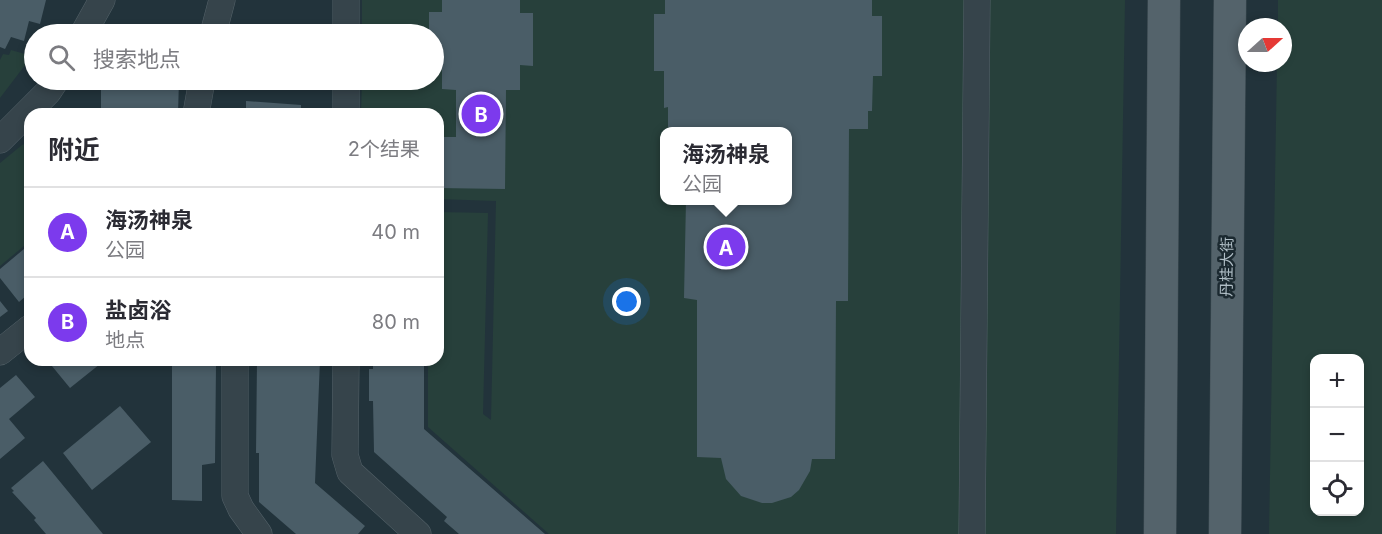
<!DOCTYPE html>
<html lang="zh">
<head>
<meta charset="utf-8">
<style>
	body { margin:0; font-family:Inter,"Noto Sans SC",sans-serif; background:#f2f2f3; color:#2b2b33 }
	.controls { position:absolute; right:18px; bottom:18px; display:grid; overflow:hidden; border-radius:12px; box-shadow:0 3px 9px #0003 }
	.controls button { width:54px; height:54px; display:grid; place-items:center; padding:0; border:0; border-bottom:2px solid #e1e1e2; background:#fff; color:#2b2b33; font:30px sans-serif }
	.compass { position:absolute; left:1238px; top:18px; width:54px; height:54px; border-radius:50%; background:#fff; box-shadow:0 3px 9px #0003; rotate:69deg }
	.you { position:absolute; left:627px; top:302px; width:21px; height:21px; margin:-15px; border:4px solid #fff; border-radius:50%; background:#1a73e8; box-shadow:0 0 0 9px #1a73e833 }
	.badge { display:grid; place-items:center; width:39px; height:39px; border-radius:50%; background:#7c3aed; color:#fff; font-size:20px; font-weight:700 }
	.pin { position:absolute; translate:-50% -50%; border:3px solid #fff; box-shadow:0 2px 6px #0006 }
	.popup { position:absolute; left:660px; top:127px; width:132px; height:78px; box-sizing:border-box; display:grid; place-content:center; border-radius:12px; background:#fff; filter:drop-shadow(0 2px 4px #0005); font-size:20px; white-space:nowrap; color:#7c7c81 }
	.popup b { font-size:22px; color:#2b2b33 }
	.popup::after { content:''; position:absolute; left:50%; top:100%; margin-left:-12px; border:12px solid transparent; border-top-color:#fff }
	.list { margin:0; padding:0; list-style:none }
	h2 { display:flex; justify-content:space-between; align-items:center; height:78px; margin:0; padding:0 24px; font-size:26px }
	h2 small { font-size:20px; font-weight:400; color:#7c7c81 }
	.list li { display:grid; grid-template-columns:39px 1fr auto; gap:18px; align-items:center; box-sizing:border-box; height:90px; padding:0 24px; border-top:2px solid #e1e1e2 }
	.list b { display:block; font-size:22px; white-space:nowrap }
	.list p { margin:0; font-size:20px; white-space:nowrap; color:#7c7c81 }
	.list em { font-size:20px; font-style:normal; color:#7c7c81 }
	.icon { flex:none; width:33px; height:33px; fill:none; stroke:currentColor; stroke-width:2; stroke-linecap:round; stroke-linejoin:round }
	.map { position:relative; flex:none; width:1382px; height:534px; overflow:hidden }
	.search { position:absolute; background:#fff; box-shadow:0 3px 9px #0003; left:24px; top:24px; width:420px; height:66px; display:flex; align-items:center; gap:15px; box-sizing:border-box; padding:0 21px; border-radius:33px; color:#7c7c81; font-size:22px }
	.panel { position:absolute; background:#fff; box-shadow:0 3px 9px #0003; left:24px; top:108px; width:420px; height:258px; border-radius:18px }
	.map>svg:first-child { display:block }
</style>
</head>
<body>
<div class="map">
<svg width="1382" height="534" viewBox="0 0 1382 534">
	<rect width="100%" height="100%" fill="#22333b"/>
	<path fill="#27403b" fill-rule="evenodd" d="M 362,0 L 1125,0 L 1116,534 L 549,534 L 428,427 L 428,360 L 438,360 L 438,212 L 488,213 L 483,414 L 491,420 L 496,201 L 438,199 L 438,114 L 361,114 L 362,80 L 434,80 L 434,34 L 362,34 ZM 664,132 L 788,132 L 788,200 L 664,200 Z
		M 1278,0 L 1382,0 L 1382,534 L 1269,534 L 1277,63 L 1283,63 L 1283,27 L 1278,27 ZM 1314,358 L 1360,358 L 1360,512 L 1314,512 Z
		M 11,50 L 32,56 L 0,98 L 0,60 L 3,54 L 9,55 Z
		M 30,142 L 30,241 L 0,266 L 0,163 L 22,145 Z"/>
	<path fill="#4a5d67" d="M 0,0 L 46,0 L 40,24 L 29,21 L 24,41 L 11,37 L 5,49 L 0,47 Z
		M 442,0 L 520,0 L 520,13 L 533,13 L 533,66 L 520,65 L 520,90 L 506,90 L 505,189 L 438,188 L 438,137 L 456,137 L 456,90 L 442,89 L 442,64 L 434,64 L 434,34 L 429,34 L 429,12 L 442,12 Z
		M 665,0 L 872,0 L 872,16 L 882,16 L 882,76 L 873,76 L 872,111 L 868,111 L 868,129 L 849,129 L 848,301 L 836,301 L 835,459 L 812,459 L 810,471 L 799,490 L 791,497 L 772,503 L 762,503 L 741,496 L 726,479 L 721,458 L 697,457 L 697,300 L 684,298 L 686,200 L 788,200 L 788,132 L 704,132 L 705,127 L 668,127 L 668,107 L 664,108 L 664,71 L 654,71 L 654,14 L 665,14 Z
		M 101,80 L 179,80 L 178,114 L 101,114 Z
		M 246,101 L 301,105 L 301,114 L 246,114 Z
		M 30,244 L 30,296 L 27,295 L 19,302 L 0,278 L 0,269 Z
		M 0,301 L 8,311 L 0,317 Z
		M 47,360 L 105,360 L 70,388 Z
		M 257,360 L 320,360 L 315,483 L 365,526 L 358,534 L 296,534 L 259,502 L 259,453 L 256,453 Z
		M 373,360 L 424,360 L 424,429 L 545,534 L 459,534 L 444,521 L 447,517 L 374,452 L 373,401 L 369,401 L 369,369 L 373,369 Z
		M 172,361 L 212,361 L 212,365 L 216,365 L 215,463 L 202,465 L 202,501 L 172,500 Z
		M 16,375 L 35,397 L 9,419 L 25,438 L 0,459 L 0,388 Z
		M 120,406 L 151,442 L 92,490 L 63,453 Z
		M 43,461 L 103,534 L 46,534 L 34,520 L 36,518 L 12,492 L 14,491 L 11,488 Z"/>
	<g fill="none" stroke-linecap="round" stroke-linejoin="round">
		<g stroke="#546269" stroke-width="27">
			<path id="minor" d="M 83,34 L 102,0
				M 213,34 L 222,0
				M 346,34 L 346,0
				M 196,114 L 202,80
				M 346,114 L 346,80
				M 0,140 L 48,92 L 56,80
				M 0,352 L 30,328
				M 235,360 L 235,496 L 241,509 L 259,534
				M 346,360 L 345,455 L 350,472 L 418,534
				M 972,534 L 977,0"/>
		</g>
		<g stroke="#425057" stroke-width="33">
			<path id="major" d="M 1160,534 L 1164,0
				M 1225,534 L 1230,0"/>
		</g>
		<use href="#minor" stroke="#36444b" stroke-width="26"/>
		<use href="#major" stroke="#54636b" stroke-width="32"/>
	</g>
	<g text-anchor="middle" stroke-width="5" stroke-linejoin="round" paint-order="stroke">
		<g font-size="15" fill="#b1bfc7" stroke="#1b2930">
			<text transform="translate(1227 267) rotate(-89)" y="5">丹桂大街</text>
		</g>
	</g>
</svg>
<div class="controls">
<button>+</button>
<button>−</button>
<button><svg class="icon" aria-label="locate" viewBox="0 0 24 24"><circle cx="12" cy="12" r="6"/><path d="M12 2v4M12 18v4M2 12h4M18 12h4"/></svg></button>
</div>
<svg class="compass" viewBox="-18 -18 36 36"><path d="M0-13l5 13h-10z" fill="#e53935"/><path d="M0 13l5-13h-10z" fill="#7c7c81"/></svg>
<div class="you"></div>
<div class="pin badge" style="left:726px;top:247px">A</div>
<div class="popup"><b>海汤神泉</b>公园</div>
<div class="pin badge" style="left:481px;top:114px">B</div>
<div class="search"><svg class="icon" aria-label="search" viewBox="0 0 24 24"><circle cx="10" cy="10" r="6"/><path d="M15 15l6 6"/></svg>搜索地点</div>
<section class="panel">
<h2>附近<small>2个结果</small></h2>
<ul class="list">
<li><span class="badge">A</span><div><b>海汤神泉</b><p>公园</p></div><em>40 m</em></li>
<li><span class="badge">B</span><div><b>盐卤浴</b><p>地点</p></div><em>80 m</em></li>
</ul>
</section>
</div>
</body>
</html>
